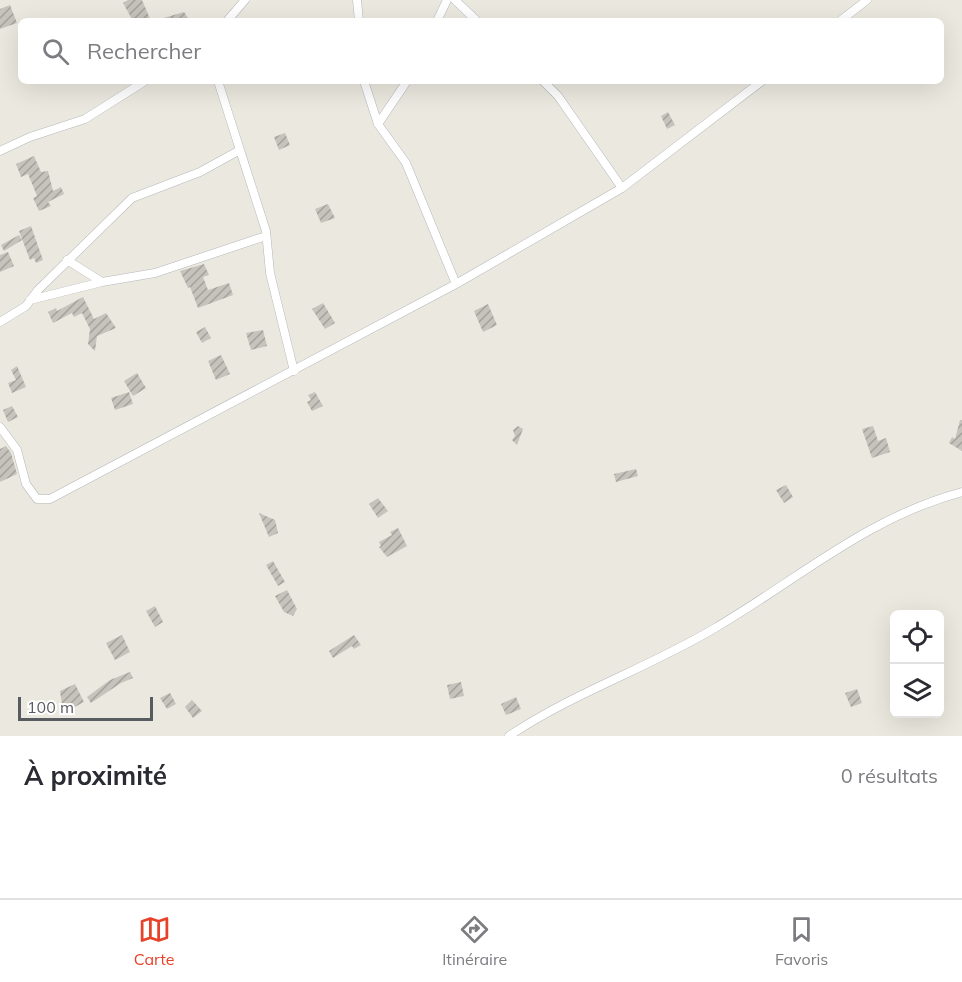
<!DOCTYPE html>
<html lang="fr">
<head>
<meta charset="utf-8">
<style>
	body { margin:0; font-family:Mulish,sans-serif; background:#f7f7f7; color:#2b2b33 }
	.controls { position:absolute; right:18px; bottom:18px; display:grid; overflow:hidden; border-radius:9px; box-shadow:0 6px 24px #0002 }
	.controls button { width:54px; height:54px; display:grid; place-items:center; padding:0; border:0; border-bottom:2px solid #e1e1e2; background:#fff; color:#2b2b33; font:30px sans-serif }
	.scale { position:absolute; left:18px; bottom:15px; width:135px; box-sizing:border-box; padding-left:6px; border:3px solid #585b60; border-top:0; font-size:16px; line-height:21px; white-space:nowrap; color:#585b60; -webkit-text-stroke:4px #fff; paint-order:stroke }
	.list { margin:0; padding:0; list-style:none }
	h2 { display:flex; justify-content:space-between; align-items:center; height:78px; margin:0; padding:0 24px; font-size:26px }
	h2 small { font-size:20px; font-weight:400; color:#7c7c81 }
	.icon { flex:none; width:33px; height:33px; fill:none; stroke:currentColor; stroke-width:2; stroke-linecap:round; stroke-linejoin:round }
	.map { position:relative; flex:none; width:962px; height:736px; overflow:hidden }
	.search { position:absolute; background:#fff; box-shadow:0 6px 24px #0002; left:18px; right:18px; top:18px; height:66px; display:flex; align-items:center; gap:15px; box-sizing:border-box; padding:0 21px; border-radius:9px; color:#7c7c81; font-size:22px }
	.sheet { height:162px; background:#fff }
	nav { display:flex; justify-content:space-around; align-items:center; box-sizing:border-box; height:84px; border-top:2px solid #e1e1e2; background:#fff; font-size:16px; color:#7c7c81 }
	nav a { display:grid; justify-items:center; gap:3px }
	nav .on { color:#e74129 }
	.map>svg:first-child { display:block }
</style>
</head>
<body>
<div class="map">
<svg width="962" height="736" viewBox="0 0 962 736">
	<defs>
		<pattern id="building-hatch" width="6" height="6" patternUnits="userSpaceOnUse" patternTransform="scale(1.5)"><rect width="6" height="6" fill="#c6c3bc"/><path d="M-1 1l2-2M0 6l6-6M5 7l2-2" fill="none" stroke="#a4a19c"/></pattern>
	</defs>
	<rect width="100%" height="100%" fill="#ebe9df"/>
	<path fill="url(#building-hatch)" d="M 128,0 L 142,0 L 151,21 L 133,21 L 123,3 Z
		M 10,5 L 17,23 L 0,29 L 0,9 Z
		M 184,12 L 190,21 L 160,21 L 160,19 Z
		M 668,112 L 675,125 L 667,129 L 661,116 Z
		M 285,133 L 290,145 L 279,150 L 274,137 Z
		M 34,156 L 41,172 L 48,171 L 53,191 L 61,187 L 64,194 L 48,202 L 51,206 L 39,211 L 33,198 L 37,196 L 28,174 L 21,177 L 16,164 Z
		M 328,204 L 335,218 L 321,223 L 315,209 Z
		M 31,226 L 43,260 L 36,263 L 34,258 L 30,260 L 19,231 Z
		M 19,235 L 22,240 L 4,251 L 1,245 Z
		M 8,252 L 14,266 L 0,272 L 0,255 Z
		M 204,264 L 209,275 L 203,277 L 208,290 L 229,283 L 233,295 L 198,308 L 190,287 L 188,288 L 180,271 Z
		M 83,297 L 94,319 L 106,313 L 116,328 L 97,336 L 95,351 L 88,344 L 90,329 L 82,313 L 74,317 L 72,313 L 53,323 L 48,312 L 56,308 L 57,311 Z
		M 323,303 L 335,323 L 325,329 L 312,309 Z
		M 488,304 L 497,325 L 483,332 L 474,311 Z
		M 205,327 L 211,338 L 202,343 L 196,332 Z
		M 263,330 L 267,346 L 251,350 L 246,333 Z
		M 221,355 L 230,374 L 216,380 L 208,361 Z
		M 17,366 L 26,387 L 12,393 L 8,383 L 16,380 L 11,370 Z
		M 137,373 L 146,388 L 133,396 L 124,381 Z
		M 129,392 L 133,404 L 115,410 L 111,398 Z
		M 315,392 L 323,406 L 312,411 L 307,402 L 311,400 L 308,395 Z
		M 12,406 L 18,417 L 8,422 L 3,410 Z
		M 960,420 L 962,420 L 962,451 L 949,443 L 952,437 L 955,439 Z
		M 518,426 L 523,429 L 517,445 L 512,440 L 515,436 L 513,430 Z
		M 873,426 L 878,441 L 886,438 L 890,452 L 872,458 L 862,429 Z
		M 6,446 L 11,453 L 17,474 L 0,482 L 0,449 Z
		M 636,469 L 638,476 L 616,482 L 614,474 Z
		M 786,485 L 793,497 L 784,503 L 776,490 Z
		M 378,498 L 388,511 L 378,518 L 369,504 Z
		M 259,513 L 275,520 L 278,533 L 269,537 Z
		M 398,528 L 407,546 L 387,557 L 379,547 L 381,546 L 379,542 L 392,535 L 390,532 Z
		M 273,561 L 285,582 L 278,586 L 266,565 Z
		M 287,590 L 297,609 L 293,616 L 284,612 L 275,596 Z
		M 155,606 L 163,622 L 155,627 L 146,611 Z
		M 122,635 L 130,652 L 115,660 L 106,643 Z
		M 354,635 L 361,645 L 354,649 L 352,646 L 333,658 L 329,651 Z
		M 130,672 L 133,678 L 121,683 L 91,703 L 87,697 L 110,680 Z
		M 461,682 L 464,696 L 450,699 L 447,685 Z
		M 75,684 L 84,702 L 71,709 L 68,704 L 62,705 L 60,691 Z
		M 857,689 L 862,703 L 851,707 L 845,693 Z
		M 170,693 L 176,704 L 167,709 L 160,698 Z
		M 516,697 L 521,709 L 506,715 L 501,704 Z
		M 192,700 L 202,711 L 193,718 L 185,707 Z"/>
	<g fill="none" stroke-linecap="round" stroke-linejoin="round">
		<g stroke="#b5b7bc" stroke-width="9">
			<path id="minor" d="M 357,0 L 359,21
				M 455,0 L 477,21
				M 227,21 L 245,0
				M 437,21 L 447,0
				M 840,21 L 867,0
				M 364,81 L 378,124 L 406,163 L 456,284
				M 543,81 L 558,96 L 622,188
				M 378,124 L 407,81
				M 240,150 L 266,231 L 270,273 L 294,371
				M 0,151 L 30,137 L 85,119 L 145,81
				M 67,260 L 102,282 L 155,273 L 266,236
				M 30,300 L 102,282
				M 0,322 L 26,306 L 38,290 L 132,198 L 200,172 L 240,150 L 218,81
				M 0,427 L 17,450 L 26,484 L 37,499 L 50,499 L 456,284 L 622,188 L 762,81
				M 509,736 C 573,693 648,668 715,628 C 797,580 868,517 962,492"/>
		</g>
		<use href="#minor" stroke="#fff" stroke-width="8"/>
	</g>
</svg>
<div class="controls">
<button><svg class="icon" aria-label="locate" viewBox="0 0 24 24"><circle cx="12" cy="12" r="6"/><path d="M12 2v4M12 18v4M2 12h4M18 12h4"/></svg></button>
<button><svg class="icon" aria-label="layers" viewBox="0 0 24 24"><path d="M12 4l9 5-9 5-9-5zM3 14l9 5 9-5"/></svg></button>
</div>
<div class="scale">100 m</div>
<div class="search"><svg class="icon" aria-label="search" viewBox="0 0 24 24"><circle cx="10" cy="10" r="6"/><path d="M15 15l6 6"/></svg>Rechercher</div>
</div>
<section class="sheet">
<h2>À proximité<small>0 résultats</small></h2>
<ul class="list">
</ul>
</section>
<nav>
<a class="on"><svg class="icon" aria-label="map" viewBox="0 0 24 24"><path d="M3 6l6-2 6 2 6-2v14l-6 2-6-2-6 2zM9 4v14M15 6v14"/></svg>Carte</a>
<a><svg class="icon" aria-label="directions" viewBox="0 0 24 24"><path d="M12 3l9 9-9 9-9-9zM9 14v-3h6M13 9l2 2-2 2"/></svg>Itinéraire</a>
<a><svg class="icon" aria-label="saved" viewBox="0 0 24 24"><path d="M7 4h10v16l-5-4-5 4z"/></svg>Favoris</a>
</nav>
</body>
</html>
